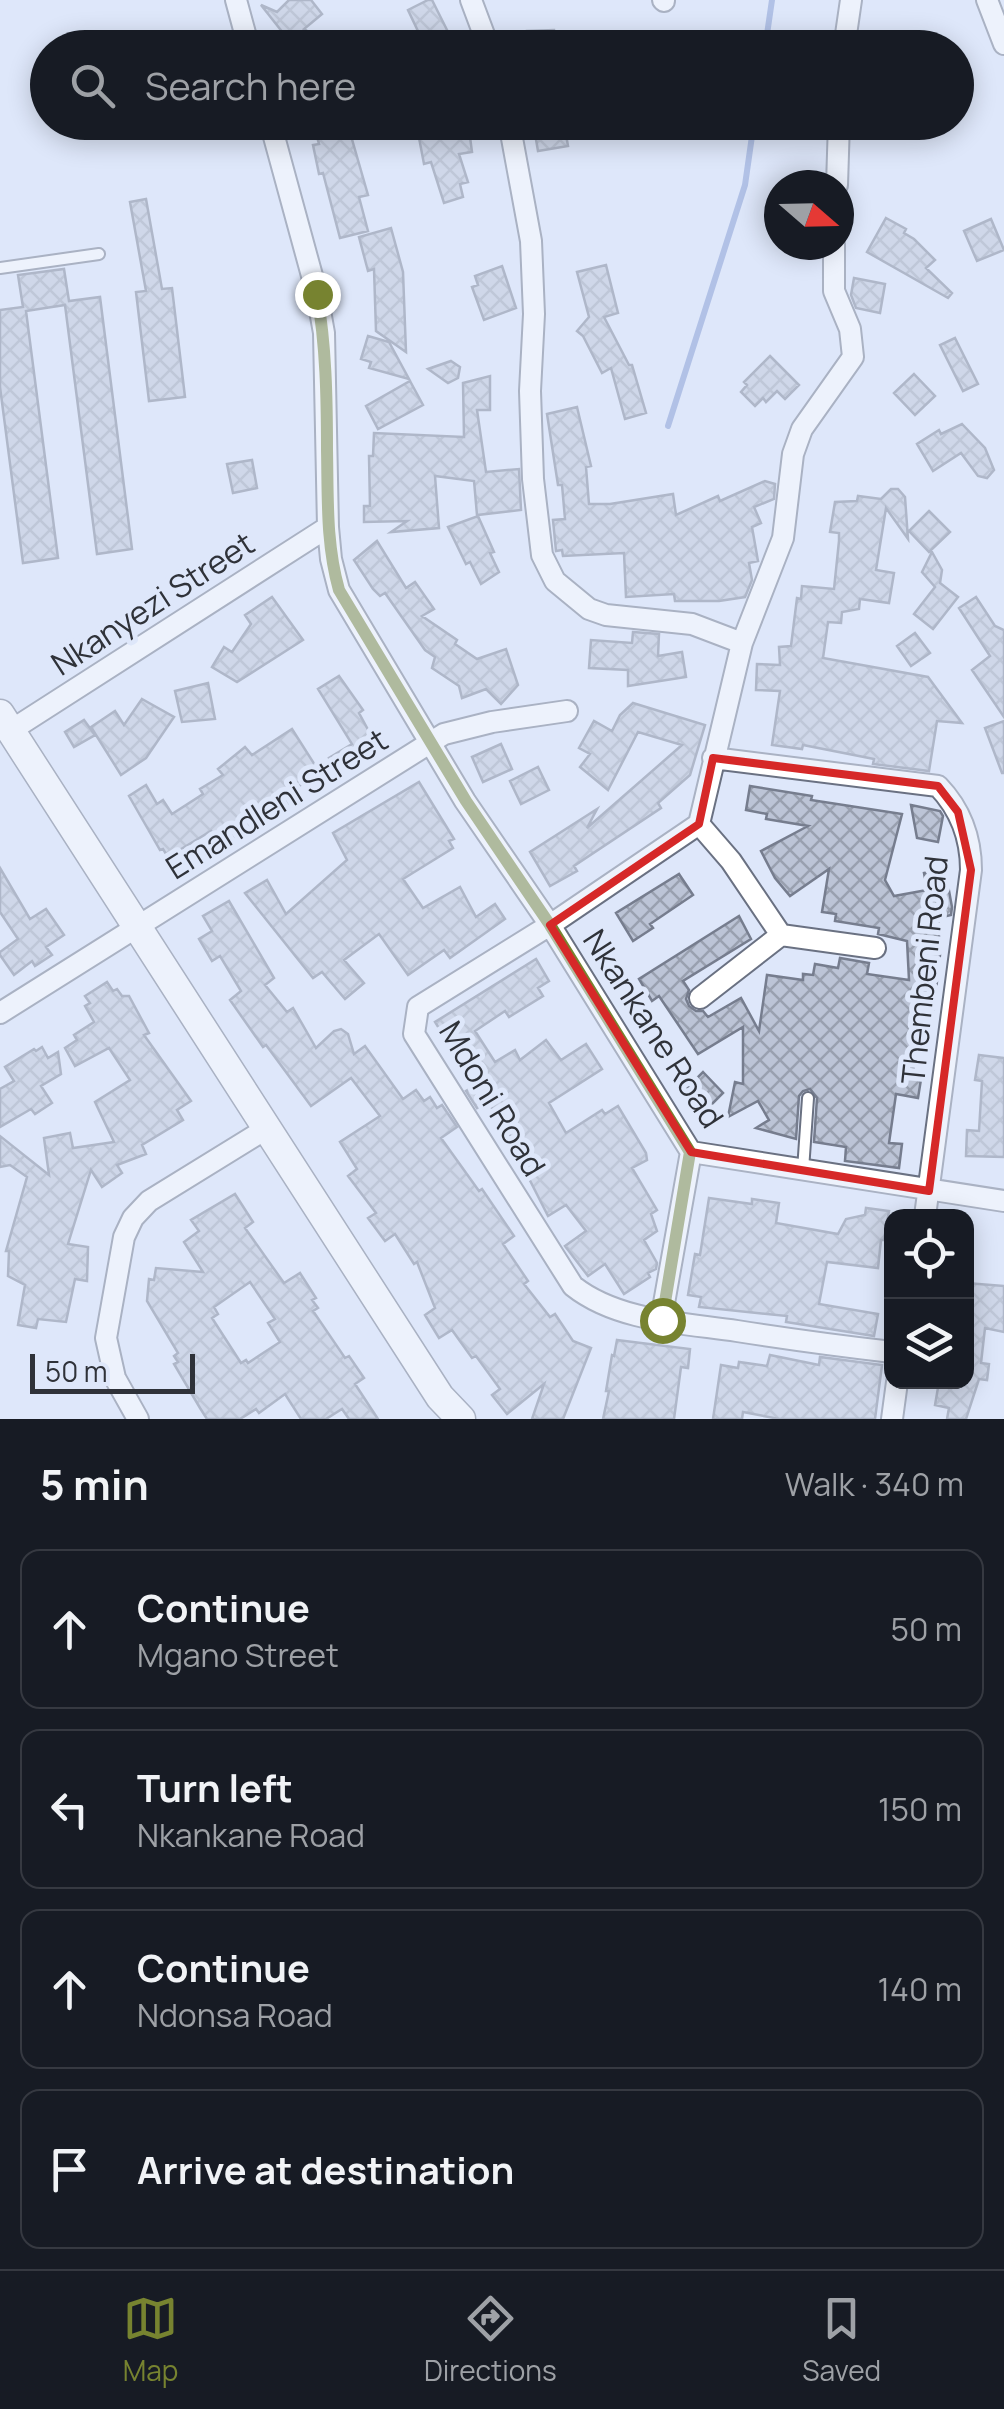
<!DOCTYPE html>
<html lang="en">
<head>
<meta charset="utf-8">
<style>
	body { margin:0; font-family:Manrope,sans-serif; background:#20242c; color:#f1f3f6 }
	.controls { position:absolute; right:30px; bottom:30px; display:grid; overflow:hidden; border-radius:20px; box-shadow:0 5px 25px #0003 }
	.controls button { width:90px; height:90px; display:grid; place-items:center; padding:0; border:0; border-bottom:2px solid #363941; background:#171b24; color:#f1f3f6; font:50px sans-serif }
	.compass { position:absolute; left:764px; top:170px; width:90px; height:90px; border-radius:50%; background:#171b24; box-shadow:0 5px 25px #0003; rotate:110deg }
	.scale { position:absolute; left:30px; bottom:25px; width:165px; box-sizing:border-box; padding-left:10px; border:5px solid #2f3239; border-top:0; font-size:28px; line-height:35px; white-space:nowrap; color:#2f3239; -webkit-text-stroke:8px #dee7fa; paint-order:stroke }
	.stop { position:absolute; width:30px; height:30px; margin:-22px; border:8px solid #778330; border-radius:50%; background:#fff }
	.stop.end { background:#778330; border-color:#fff; box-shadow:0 2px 10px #0008 }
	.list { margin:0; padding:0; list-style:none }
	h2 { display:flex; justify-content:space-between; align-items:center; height:130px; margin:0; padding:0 40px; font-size:42px }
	h2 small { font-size:32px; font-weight:400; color:#9ea1a6 }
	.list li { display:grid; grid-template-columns:65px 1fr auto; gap:30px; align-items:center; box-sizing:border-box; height:160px; margin:0 20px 20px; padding:0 20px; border:2px solid #363941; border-radius:20px }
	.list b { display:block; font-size:38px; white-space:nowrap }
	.list p { margin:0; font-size:32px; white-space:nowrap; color:#9ea1a6 }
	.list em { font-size:32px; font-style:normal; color:#9ea1a6 }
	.icon { flex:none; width:55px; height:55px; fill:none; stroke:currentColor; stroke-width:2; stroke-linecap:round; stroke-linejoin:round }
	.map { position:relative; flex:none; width:1004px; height:1419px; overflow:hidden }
	.search { position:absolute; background:#171b24; box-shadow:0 5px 25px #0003; left:30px; right:30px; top:30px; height:110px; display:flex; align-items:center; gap:25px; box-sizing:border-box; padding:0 35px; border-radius:55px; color:#9ea1a6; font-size:38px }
	.sheet { height:850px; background:#171b24 }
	nav { display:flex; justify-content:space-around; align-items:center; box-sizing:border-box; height:140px; border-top:2px solid #363941; background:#171b24; font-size:28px; color:#9ea1a6 }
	nav a { display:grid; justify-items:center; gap:5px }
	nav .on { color:#778330 }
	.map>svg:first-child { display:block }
</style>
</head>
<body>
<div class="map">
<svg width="1004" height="1419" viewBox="0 0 1004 1419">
	<defs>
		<pattern id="building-cross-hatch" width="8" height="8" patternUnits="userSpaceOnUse" patternTransform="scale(2.5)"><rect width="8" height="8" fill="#bcc4d6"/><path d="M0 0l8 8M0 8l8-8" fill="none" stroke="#99a0af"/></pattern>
	</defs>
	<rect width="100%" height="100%" fill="#dee7fa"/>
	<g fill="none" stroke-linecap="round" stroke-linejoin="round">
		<path stroke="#7b93cf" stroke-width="6" d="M 765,48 L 772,0
			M 668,426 L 745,185 L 754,122"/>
	</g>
	<path fill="url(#building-cross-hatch)" stroke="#767d8e" stroke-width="2.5" fill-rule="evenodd" d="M 289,0 L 311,0 L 322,14 L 304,29 L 334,48 L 295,48 L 261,5 L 277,12 Z
		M 428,0 L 432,0 L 456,48 L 426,48 L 408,10 Z
		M 554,30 L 555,48 L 528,48 L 527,31 Z
		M 313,122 L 341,122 L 345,137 L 351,136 L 368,195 L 359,197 L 368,231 L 340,238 L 323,173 L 319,174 L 313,145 L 319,144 Z
		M 416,122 L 468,122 L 472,152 L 459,154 L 468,182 L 460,184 L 463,197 L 444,203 L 431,162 L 424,164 Z
		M 533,122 L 560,122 L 561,130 L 565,129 L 568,146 L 538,151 Z
		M 146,199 L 162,289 L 172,288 L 185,397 L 149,401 L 136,292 L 146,291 L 130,202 Z
		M 886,218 L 906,229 L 904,233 L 914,239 L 935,260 L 926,268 L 952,293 L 948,298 L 867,252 Z
		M 991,219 L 1004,250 L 977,261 L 964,231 Z
		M 391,228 L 403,272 L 406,352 L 376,331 L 374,269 L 368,271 L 359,237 Z
		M 606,265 L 618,313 L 604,317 L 629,365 L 632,365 L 646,413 L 625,419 L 611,368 L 602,373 L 583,336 L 577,331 L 589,317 L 577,272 Z
		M 502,266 L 516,308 L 484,320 L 472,287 L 478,285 L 475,276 Z
		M 64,269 L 69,301 L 100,297 L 132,549 L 97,554 L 65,305 L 26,311 L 58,558 L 23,563 L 0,387 L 0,310 L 23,307 L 18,275 Z
		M 854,278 L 885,284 L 880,313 L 856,308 L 851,295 Z
		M 368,336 L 389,342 L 409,379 L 369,368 L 371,362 L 361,359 Z
		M 955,338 L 978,384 L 963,391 L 940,345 Z
		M 770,356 L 799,385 L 785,399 L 777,391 L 766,402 L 763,398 L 755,406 L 741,392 L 747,385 L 744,382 Z
		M 451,361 L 460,367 L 458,378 L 448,383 L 428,369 Z
		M 914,374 L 935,396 L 915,415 L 894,393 Z
		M 490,376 L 490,410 L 477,410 L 486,472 L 519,469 L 521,510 L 477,515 L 474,481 L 435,476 L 439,528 L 391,532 L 407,521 L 364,522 L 364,506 L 370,506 L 369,456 L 373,456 L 374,433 L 464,437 L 463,383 Z
		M 410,381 L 423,405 L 378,429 L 366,406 Z
		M 577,407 L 591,466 L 586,467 L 589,504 L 610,504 L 673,494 L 676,515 L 718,496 L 720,501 L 765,481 L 775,484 L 774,499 L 754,507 L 761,523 L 752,527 L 758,561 L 749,563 L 752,580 L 745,597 L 719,601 L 675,601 L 674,594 L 626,597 L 624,553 L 563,556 L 562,550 L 556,551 L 553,520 L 565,519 L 562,485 L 558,485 L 547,414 Z
		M 962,424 L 985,448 L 994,470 L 987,478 L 978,476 L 961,453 L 933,471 L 917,444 L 939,430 L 941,434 Z
		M 252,460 L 257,488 L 233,493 L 227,464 Z
		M 891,489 L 898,489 L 905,497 L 908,539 L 886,508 L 876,570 L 894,573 L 889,603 L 860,599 L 859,609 L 842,612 L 841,623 L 828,622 L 823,658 L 928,677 L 962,723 L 937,721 L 929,771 L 873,764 L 874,759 L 803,745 L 802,749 L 772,745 L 780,691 L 756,690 L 757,664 L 780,665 L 779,647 L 791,646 L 797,598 L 801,599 L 802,586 L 834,589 L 839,541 L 839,533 L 830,532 L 835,502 L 857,501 L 858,496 L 881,499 Z
		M 929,511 L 950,532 L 929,552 L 909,531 Z
		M 478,516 L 494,552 L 490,553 L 499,572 L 481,584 L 470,562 L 466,564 L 448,527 Z
		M 377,541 L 406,588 L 415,582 L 434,609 L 422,616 L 457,640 L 455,644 L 477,659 L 506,649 L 518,685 L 501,704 L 486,689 L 462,698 L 459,686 L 432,668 L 435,657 L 425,650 L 385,593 L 380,596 L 373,589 L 354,560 Z
		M 932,552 L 942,570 L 940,583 L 958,597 L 933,629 L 914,614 L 935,587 L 922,572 Z
		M 272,597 L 303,640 L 237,682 L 212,667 L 224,647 L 232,652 L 251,624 L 245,615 Z
		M 976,597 L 995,626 L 1004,630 L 1004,717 L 972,670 L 990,656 L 959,608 Z
		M 633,632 L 659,634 L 658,656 L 682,652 L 686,677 L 628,686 L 628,670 L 589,668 L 591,640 L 632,643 Z
		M 915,633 L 930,653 L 911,666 L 897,646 Z
		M 339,676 L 363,710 L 359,713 L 378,748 L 339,774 L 329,758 L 352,744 L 318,689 Z
		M 208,683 L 215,719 L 182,722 L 175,691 Z
		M 142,699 L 174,717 L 146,758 L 121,775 L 91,727 L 115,711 L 124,725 Z
		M 633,703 L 705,725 L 690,775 L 658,803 L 661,808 L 574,866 L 577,871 L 550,886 L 530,852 L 597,809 L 587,828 L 682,745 L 638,732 L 608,790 L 580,767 L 590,754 L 579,748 L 594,721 L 612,731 L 620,715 Z
		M 84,720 L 95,735 L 74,747 L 65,732 Z
		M 1004,721 L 1004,773 L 1002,773 L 985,728 Z
		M 292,729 L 320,773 L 283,796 L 289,803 L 268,820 L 265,817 L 220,846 L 211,831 L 168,857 L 163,849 L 160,850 L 129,796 L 146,785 L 157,804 L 163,800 L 172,814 L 203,794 L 200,789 L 223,775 L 218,769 L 245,747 L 252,755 Z
		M 501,744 L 512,769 L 483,782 L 472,757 Z
		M 538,767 L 549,790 L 521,804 L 510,781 Z
		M 419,782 L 454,839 L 449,841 L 453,848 L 403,879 L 423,908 L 460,887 L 476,917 L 495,904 L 505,919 L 450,958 L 444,950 L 408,975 L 379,934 L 344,960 L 364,983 L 345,999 L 322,972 L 313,978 L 245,893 L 267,880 L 286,914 L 347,860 L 333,833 Z
		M 750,786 L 812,796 L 811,800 L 902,814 L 885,880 L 894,896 L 927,890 L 924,873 L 945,869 L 952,907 L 951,915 L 938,918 L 940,955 L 933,1016 L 931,1024 L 920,1023 L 913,1072 L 922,1073 L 918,1098 L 896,1094 L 889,1143 L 902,1144 L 899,1168 L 845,1161 L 846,1147 L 814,1142 L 817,1098 L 810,1089 L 803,1091 L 799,1096 L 796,1139 L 756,1128 L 769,1120 L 758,1101 L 728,1117 L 735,1082 L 743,1084 L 743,1027 L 698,1054 L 659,996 L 652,1001 L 639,979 L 739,916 L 751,939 L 683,981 L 689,990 L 686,999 L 689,1006 L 696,1011 L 703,1011 L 708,1017 L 741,998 L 759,1031 L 767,975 L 803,980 L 803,974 L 813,975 L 815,964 L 838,968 L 840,958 L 869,963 L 867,974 L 909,980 L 907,941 L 878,934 L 879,928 L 835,921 L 836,914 L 822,912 L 829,869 L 790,896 L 775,878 L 761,851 L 808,826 L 766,819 L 767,814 L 746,810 Z
		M 911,805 L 940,811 L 943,816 L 938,842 L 917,838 Z
		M 0,868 L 30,919 L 46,909 L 64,935 L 46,947 L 52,955 L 35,966 L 32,961 L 14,975 L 0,955 L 0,952 L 18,939 L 0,912 Z
		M 679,874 L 693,895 L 650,924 L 653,928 L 633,941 L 616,913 Z
		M 229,901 L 274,978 L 265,985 L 287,1012 L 293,1008 L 316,1048 L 334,1031 L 341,1029 L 348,1034 L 354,1054 L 365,1046 L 403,1099 L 416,1090 L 424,1101 L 430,1097 L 437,1108 L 442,1105 L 457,1127 L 441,1138 L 479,1191 L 482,1189 L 514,1236 L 503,1244 L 528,1281 L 524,1284 L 550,1317 L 555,1314 L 573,1341 L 591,1348 L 563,1419 L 532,1419 L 544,1384 L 507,1414 L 492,1395 L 500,1389 L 476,1356 L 472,1358 L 452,1330 L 439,1338 L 425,1315 L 435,1308 L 417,1262 L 414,1264 L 395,1234 L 385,1241 L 368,1218 L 376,1213 L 348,1176 L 357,1169 L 340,1142 L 380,1116 L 351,1078 L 311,1106 L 266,1045 L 263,1047 L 230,1000 L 241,991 L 220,956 L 212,961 L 199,939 L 212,931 L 203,916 Z
		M 536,959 L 549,981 L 538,988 L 543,996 L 509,1017 L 505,1011 L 475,1031 L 495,1062 L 515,1050 L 520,1060 L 546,1040 L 561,1060 L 586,1044 L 602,1069 L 549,1103 L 566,1133 L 602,1110 L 605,1114 L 618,1106 L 646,1153 L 647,1160 L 632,1168 L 657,1210 L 651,1214 L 657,1231 L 644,1240 L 657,1263 L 656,1269 L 648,1273 L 650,1277 L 624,1294 L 605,1264 L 588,1276 L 565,1246 L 586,1231 L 566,1205 L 548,1216 L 513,1147 L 516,1145 L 488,1102 L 477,1108 L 466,1091 L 485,1080 L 459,1041 L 450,1046 L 435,1022 Z
		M 107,982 L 113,991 L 117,989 L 122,996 L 129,996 L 149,1033 L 144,1035 L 191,1101 L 177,1110 L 183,1120 L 142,1145 L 146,1154 L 117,1165 L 122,1173 L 102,1187 L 91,1170 L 68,1244 L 88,1247 L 87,1281 L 75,1279 L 66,1322 L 38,1319 L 36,1328 L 18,1325 L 25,1285 L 8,1276 L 9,1251 L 6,1251 L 27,1177 L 10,1165 L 0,1167 L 0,1136 L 49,1175 L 44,1138 L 70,1133 L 73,1148 L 114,1142 L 95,1102 L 130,1080 L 109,1048 L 75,1066 L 65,1048 L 77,1040 L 74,1035 L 94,1022 L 85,1006 L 90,1003 L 85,996 Z
		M 42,1047 L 48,1058 L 58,1052 L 61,1074 L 41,1086 L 52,1103 L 35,1114 L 31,1109 L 0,1127 L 0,1089 L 14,1081 L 5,1067 L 34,1049 L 36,1051 Z
		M 979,1055 L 1004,1058 L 1004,1157 L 966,1156 L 967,1130 L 979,1131 L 982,1081 L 975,1080 Z
		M 703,1072 L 723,1093 L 706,1110 L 685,1090 Z
		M 235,1194 L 253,1222 L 245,1228 L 284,1283 L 300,1273 L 316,1298 L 312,1300 L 318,1308 L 313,1311 L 345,1358 L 349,1356 L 364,1378 L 355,1384 L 378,1419 L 349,1419 L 342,1409 L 326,1419 L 301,1419 L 285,1394 L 259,1413 L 256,1409 L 240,1419 L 207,1419 L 200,1408 L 174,1364 L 178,1362 L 174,1356 L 178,1353 L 147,1301 L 149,1279 L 154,1280 L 156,1268 L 203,1272 L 184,1242 L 199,1231 L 191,1220 ZM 250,1282 L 275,1319 L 268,1323 L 280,1342 L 248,1363 L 246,1360 L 241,1363 L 212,1318 L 218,1314 L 214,1307 Z
		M 709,1198 L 752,1204 L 752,1199 L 779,1203 L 776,1223 L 838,1234 L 846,1219 L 865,1215 L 866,1208 L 889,1211 L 884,1240 L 881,1240 L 878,1268 L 827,1262 L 819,1304 L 878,1314 L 874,1336 L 786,1322 L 787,1316 L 699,1307 L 701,1297 L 688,1295 L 695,1254 L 700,1255 Z
		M 966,1283 L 1004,1286 L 1004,1332 L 985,1328 L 981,1363 L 989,1364 L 987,1380 L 979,1379 L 966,1419 L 947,1419 L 949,1408 L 935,1405 L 939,1382 L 966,1382 Z
		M 617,1340 L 690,1349 L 688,1368 L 681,1367 L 674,1419 L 603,1419 L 609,1391 L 606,1391 L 612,1355 L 614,1356 Z
		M 770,1355 L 819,1365 L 820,1357 L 882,1365 L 875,1419 L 779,1419 L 743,1412 L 742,1419 L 713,1419 L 721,1365 L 738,1368 L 739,1362 L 767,1366 Z"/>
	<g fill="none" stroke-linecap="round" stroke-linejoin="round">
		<g stroke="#6a7182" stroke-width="14">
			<path id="lane" d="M 0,268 L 99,254
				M 803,1170 L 808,1098"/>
		</g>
		<g stroke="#6a7182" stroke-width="24">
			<path id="street" d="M 236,0 L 249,48
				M 471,0 L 489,48
				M 663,0 L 664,1
				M 987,0 L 1004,44
				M 844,48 L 851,0
				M 270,122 L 317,294 L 324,333 L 328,527 L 331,559 L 339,590 L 465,801 L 550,925 L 691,1152 L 1004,1201
				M 509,122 L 531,241 L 534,314 L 530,391 L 533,479 L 542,555 L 555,581 L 589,609 L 606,615 L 692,624 L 742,643 L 699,824 L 550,925 L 418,1007 L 414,1034 L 573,1286 C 617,1321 683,1323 737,1331 C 788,1339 840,1346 892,1352
				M 837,185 L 839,122
				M 742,643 L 783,538 L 793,454 L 802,429 L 853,357 L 850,329 L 834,291 L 834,245
				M 10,731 L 328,527
				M 713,758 L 938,786 C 961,810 971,837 971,870 L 925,1216
				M 699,824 L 731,861 L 781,935 L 875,948
				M 700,998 L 781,935
				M 0,1013 L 444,734 L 492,722 L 567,711
				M 661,1320 L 691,1152
				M 138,1419 L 115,1378 L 106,1338 L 124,1237 L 133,1218 L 149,1201 L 269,1127
				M 892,1419 L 897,1382"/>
		</g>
		<g stroke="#6a7182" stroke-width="31">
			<path id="secondary" d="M 0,714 L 440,1397 L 461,1419"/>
		</g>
		<use href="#lane" stroke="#fff" stroke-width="10"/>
		<use href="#street" stroke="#fff" stroke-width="20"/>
		<use href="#secondary" stroke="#fff" stroke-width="28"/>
	</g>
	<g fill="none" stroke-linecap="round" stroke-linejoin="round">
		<path stroke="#778330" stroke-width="12" d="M 317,294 C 326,346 327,398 327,450 C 328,498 326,544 339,590 L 466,801 L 550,925 L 690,1152 L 662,1320"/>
	</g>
	<path d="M0 0H1004V1419H0ZM 713,758 L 938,786 L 958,812 L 971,870 L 929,1191 L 691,1152 L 550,925 L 699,824 Z" fill="#dee7fa" fill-opacity=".55" fill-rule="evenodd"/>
	<path fill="none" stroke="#d62828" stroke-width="8" stroke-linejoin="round" d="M 713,758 L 938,786 L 958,812 L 971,870 L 929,1191 L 691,1152 L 550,925 L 699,824 Z"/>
	<g text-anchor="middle" stroke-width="10" stroke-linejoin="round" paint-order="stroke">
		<g font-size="32" fill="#2f3239" stroke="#dee7fa">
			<text transform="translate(153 604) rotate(-33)" y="11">Nkanyezi Street</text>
			<text transform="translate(277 804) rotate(-32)" y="11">Emandleni Street</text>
			<text transform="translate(925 970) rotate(-84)" y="11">Thembeni Road</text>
			<text transform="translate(653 1029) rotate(57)" y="11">Nkankane Road</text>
			<text transform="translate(492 1099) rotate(59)" y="11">Mdoni Road</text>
		</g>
	</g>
</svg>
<div class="controls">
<button><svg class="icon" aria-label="locate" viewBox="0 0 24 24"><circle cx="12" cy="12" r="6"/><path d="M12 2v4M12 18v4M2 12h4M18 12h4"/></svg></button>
<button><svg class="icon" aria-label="layers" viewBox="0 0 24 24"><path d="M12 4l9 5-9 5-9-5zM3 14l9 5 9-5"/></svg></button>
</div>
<svg class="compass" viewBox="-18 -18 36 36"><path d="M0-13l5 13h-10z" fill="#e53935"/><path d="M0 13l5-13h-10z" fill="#9ea1a6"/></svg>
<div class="scale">50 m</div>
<div class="stop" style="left:662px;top:1320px"></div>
<div class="stop end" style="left:317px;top:294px"></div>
<div class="search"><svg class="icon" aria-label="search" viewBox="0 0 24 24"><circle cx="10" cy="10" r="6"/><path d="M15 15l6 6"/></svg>Search here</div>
</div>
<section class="sheet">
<h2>5 min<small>Walk · 340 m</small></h2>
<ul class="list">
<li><svg class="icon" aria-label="ahead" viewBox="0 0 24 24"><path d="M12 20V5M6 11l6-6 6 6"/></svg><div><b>Continue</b><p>Mgano Street</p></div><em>50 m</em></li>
<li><svg class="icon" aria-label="left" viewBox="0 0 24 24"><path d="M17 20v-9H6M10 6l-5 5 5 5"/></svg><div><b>Turn left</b><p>Nkankane Road</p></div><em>150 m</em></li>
<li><svg class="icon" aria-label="ahead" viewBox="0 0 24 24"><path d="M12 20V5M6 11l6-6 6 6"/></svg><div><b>Continue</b><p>Ndonsa Road</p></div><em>140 m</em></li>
<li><svg class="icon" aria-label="arrive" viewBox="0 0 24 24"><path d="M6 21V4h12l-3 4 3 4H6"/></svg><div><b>Arrive at destination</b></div></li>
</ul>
</section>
<nav>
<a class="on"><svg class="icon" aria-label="map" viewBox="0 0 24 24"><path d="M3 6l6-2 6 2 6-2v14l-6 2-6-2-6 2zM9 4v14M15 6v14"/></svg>Map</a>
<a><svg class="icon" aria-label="directions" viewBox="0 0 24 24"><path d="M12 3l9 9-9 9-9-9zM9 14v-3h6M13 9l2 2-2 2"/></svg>Directions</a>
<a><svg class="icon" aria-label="saved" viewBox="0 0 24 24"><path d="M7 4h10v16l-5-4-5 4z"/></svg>Saved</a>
</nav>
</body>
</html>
